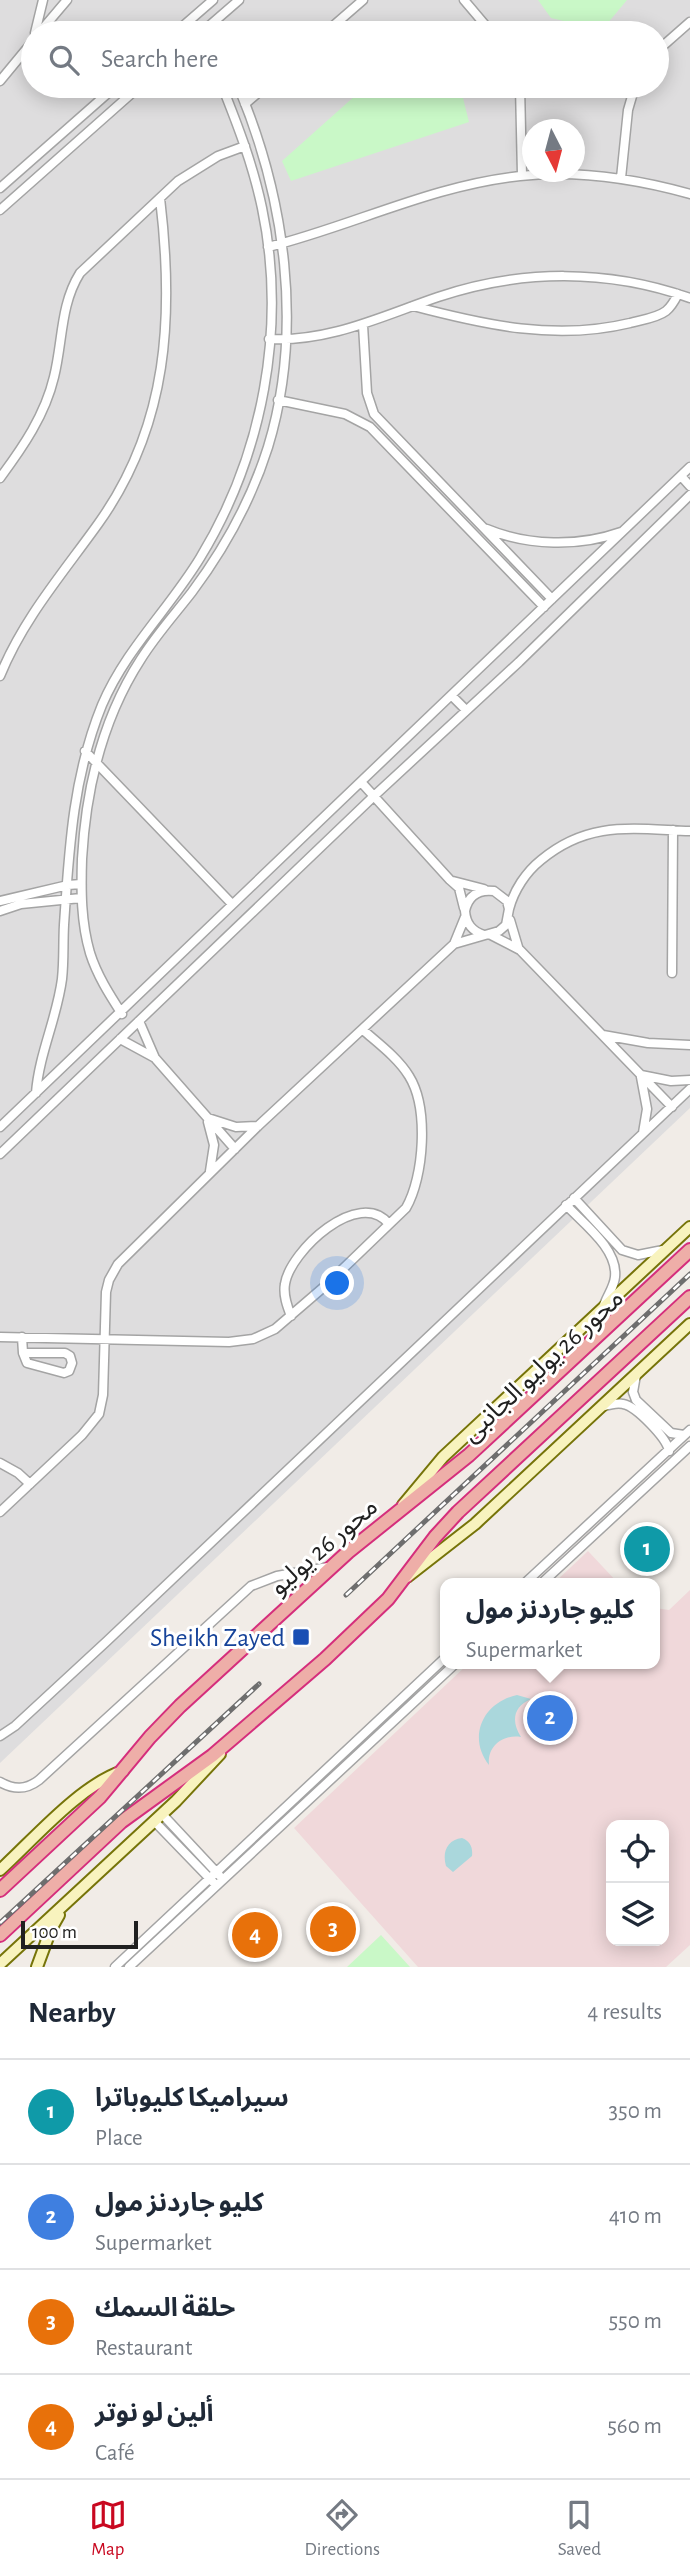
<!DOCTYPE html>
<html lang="en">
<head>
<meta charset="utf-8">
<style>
	body { margin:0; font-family:"Alegreya Sans","Noto Sans Arabic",sans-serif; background:#f2f2f3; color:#1f2937 }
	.controls { position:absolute; right:21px; bottom:21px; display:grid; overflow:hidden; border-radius:14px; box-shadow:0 4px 18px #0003 }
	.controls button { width:63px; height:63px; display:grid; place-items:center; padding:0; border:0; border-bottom:2px solid #e0e1e3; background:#fff; color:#1f2937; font:35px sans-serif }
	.compass { position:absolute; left:522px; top:119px; width:63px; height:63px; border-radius:50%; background:#fff; box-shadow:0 4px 18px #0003; rotate:174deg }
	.scale { position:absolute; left:21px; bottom:18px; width:117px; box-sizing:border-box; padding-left:7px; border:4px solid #202020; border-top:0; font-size:19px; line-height:24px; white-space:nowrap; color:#202020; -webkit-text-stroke:5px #fff; paint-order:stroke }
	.you { position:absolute; left:338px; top:1284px; width:24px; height:24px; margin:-18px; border:5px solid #fff; border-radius:50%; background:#1a73e8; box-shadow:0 0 0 10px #1a73e833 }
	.badge { display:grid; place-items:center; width:46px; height:46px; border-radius:50%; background:#c90820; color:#fff; font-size:23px; font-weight:700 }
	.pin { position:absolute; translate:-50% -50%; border:4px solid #fff; box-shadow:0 2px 7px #0006 }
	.popup { position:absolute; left:440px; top:1578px; width:220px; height:91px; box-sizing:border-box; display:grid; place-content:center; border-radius:14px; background:#fff; filter:drop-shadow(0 2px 5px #0005); font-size:23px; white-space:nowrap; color:#747a83 }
	.popup b { font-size:26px; color:#1f2937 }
	.popup::after { content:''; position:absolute; left:50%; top:100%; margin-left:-14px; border:14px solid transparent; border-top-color:#fff }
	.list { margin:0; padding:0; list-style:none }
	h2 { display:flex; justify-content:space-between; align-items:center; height:91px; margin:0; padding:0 28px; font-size:30px }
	h2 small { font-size:23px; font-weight:400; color:#747a83 }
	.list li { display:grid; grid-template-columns:46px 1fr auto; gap:21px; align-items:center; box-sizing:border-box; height:105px; padding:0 28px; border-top:2px solid #e0e1e3 }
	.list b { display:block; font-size:26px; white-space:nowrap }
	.list p { margin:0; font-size:23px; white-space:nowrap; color:#747a83 }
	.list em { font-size:23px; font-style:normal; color:#747a83 }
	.icon { flex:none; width:38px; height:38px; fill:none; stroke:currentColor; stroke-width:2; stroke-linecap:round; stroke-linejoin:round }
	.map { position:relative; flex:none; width:690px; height:1967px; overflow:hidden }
	.search { position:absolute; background:#fff; box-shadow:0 4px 18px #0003; left:21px; right:21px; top:21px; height:77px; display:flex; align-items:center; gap:18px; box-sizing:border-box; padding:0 24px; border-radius:38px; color:#747a83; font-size:26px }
	.sheet { height:511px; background:#fff }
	nav { display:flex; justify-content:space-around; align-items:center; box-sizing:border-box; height:98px; border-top:2px solid #e0e1e3; background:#fff; font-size:19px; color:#747a83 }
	nav a { display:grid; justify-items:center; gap:4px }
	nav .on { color:#c90820 }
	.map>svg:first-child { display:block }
</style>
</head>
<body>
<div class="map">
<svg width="690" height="1967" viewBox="0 0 690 1967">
	<rect width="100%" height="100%" fill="#f1ece7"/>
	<path fill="#deddde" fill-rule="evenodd" d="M 0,0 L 690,0 L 690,1108 L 0,1763 ZM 33,33 L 657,33 L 657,86 L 33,86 ZM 532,130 L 574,130 L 574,172 L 532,172 Z"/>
	<path fill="#f0d8da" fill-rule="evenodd" d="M 588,1551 L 618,1583 L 554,1583 Z
		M 690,1590 L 690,1945 L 666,1967 L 418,1967 L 294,1828 L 468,1664 L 655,1664 L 655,1608 L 669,1610 ZM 611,1825 L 664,1825 L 664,1941 L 611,1941 Z"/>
	<path fill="#c9f8c7" d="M 538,0 L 627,0 L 602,30 L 551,18 Z
		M 366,86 L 460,86 L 469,122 L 291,181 L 282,161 Z
		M 381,1935 L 410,1967 L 347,1967 Z"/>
	<path fill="#aad7dc" d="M 517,1695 L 531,1699 C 513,1707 511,1721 521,1737 C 503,1734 487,1746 489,1765 C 467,1737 483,1702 517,1695 Z
		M 462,1838 C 470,1841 473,1847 472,1856 L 453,1872 L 446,1866 C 442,1852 447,1840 462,1838 Z"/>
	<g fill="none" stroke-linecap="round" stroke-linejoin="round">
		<g stroke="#a4a4a4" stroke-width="11">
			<path id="minor" d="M 464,0 L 492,33
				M 35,33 L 43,0
				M 39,33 L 67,0
				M 175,33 L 213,0
				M 201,33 L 239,0
				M 325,33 L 363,0
				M 657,51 L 690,22
				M 0,81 L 33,41
				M 520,86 L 522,175
				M 245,104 L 266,86
				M 621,178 L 628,110 L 635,86
				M 0,188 L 116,86
				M 0,210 L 140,86
				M 268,247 C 352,226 433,185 520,176 C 577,170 636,179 690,194
				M 413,306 C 485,325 556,341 630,323 C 641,320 657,318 666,311 C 671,307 675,300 678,294
				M 363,325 L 367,393 L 374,414 L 552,599
				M 269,339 C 330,342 382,316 438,297 C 521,269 608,269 690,298
				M 278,400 L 345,414 L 370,427 L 544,607
				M 681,476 L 690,486
				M 0,478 C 23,447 45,415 54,377 C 63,341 60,305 80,273 L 178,181 L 218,156 L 245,146
				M 487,529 C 528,546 579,547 621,532
				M 0,676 C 23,619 63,573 98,524 C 169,425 174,315 160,198
				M 452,696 L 466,710
				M 85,751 L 232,904
				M 361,782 L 450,880 L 459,888 L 464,908
				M 453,881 L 484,889
				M 0,901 L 68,885 L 81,884
				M 509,909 C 514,890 526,872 541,860 C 589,820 633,829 690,831
				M 0,911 L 21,904 L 81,898
				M 510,920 L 518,947
				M 491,935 L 520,950 L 672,1107
				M 454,944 L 465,917
				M 672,973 L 673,830
				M 122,1014 C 109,994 97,975 90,953 C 81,922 81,891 82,859 C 86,788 102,719 141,659 C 156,635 175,614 192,592 C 224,549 252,498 268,447 C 304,329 285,197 238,86
				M 139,1021 L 155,1058 L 235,1149
				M 603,1035 L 648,1043 L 690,1045
				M 120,1039 L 155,1058
				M 641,1075 L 671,1081 L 690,1080
				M 641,1077 L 647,1109 L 643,1133
				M 36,1093 C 39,1054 57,1018 62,979 C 64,961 63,943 64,925 C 69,849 73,776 102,705 C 126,649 169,609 200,558 C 263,455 287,327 262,208 C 253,165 238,126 222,86
				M 208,1118 L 236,1127 L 258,1126
				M 208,1122 L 214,1145 L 210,1171
				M 0,1127 C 231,909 459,686 690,467
				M 0,1154 L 374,796 L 519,662 L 690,495
				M 574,1198 L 622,1250 L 638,1255 L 663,1250
				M 566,1205 C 584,1224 618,1249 615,1277 C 614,1288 606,1297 603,1308
				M 291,1316 C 287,1306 283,1295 285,1284 C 290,1251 359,1187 389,1224
				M 0,1337 L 229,1342 L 253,1339 L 275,1329 L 325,1286 L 406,1208 C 424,1177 429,1108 409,1076 C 398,1058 379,1044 363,1030
				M 22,1337 L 23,1353 L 27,1363 L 64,1373 L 69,1371 L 72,1363 L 70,1356 L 65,1353 L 23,1353
				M 636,1375 L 633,1392 L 636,1400 L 671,1433 L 684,1435
				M 601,1407 C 608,1405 616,1402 623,1404 C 636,1406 667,1438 669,1451
				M 0,1463 L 18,1473 L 30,1484
				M 0,1512 L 82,1435 L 99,1414 L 103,1395 L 106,1292 L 109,1280 L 118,1264 L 258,1126 L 454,944 L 499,931 L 506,925 L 509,909 L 507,901 L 494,891 C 478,889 468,896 465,911 C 466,924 472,931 484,935
				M 525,1583 L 690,1430
				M 542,1583 L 690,1446
				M 0,1736 L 15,1726 L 107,1641 L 690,1089
				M 0,1782 C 14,1790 26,1790 39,1780 L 251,1586 L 277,1576 L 328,1567
				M 162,1814 L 219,1875
				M 154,1821 L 213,1882
				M 115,1967 L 445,1658
				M 129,1967 L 455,1664"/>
		</g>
		<g stroke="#767409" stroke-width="14">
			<path id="secondary" d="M 403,1505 L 443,1457 L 690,1227
				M 407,1577 L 475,1524 L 690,1324
				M 0,1870 C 34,1839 80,1785 123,1771
				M 0,1964 L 176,1801 L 220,1754
				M 37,1967 L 51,1929 L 59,1915"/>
		</g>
		<g stroke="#d52e7c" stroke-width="16">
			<path id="trunk" d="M 0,1890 L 100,1797 L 150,1737 L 180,1706 L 348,1552 L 469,1455 L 690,1250
				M 0,1935 L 121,1822 L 212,1756 L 325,1659 L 388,1599 L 435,1537 L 458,1512 L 690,1297"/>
		</g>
		<use href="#minor" stroke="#fff" stroke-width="8"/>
		<use href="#secondary" stroke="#f8f3be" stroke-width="10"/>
		<use href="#trunk" stroke="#eeaea8" stroke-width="12"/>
		<g stroke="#6e6e6e" stroke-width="5">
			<path id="rail" d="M 346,1595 L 690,1274
				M 0,1923 L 259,1684"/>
		</g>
		<use href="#rail" stroke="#fff" stroke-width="2.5" stroke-dasharray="8" stroke-linecap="butt"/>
	</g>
	<rect fill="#1a4fb4" stroke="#fff" stroke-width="2.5" x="292" y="1628" width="18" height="18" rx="3.5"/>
	<g text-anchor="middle" stroke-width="6" stroke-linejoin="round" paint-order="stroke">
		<g font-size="26" fill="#202020" stroke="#fff">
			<text transform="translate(542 1365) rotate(-43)" y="9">محور 26 يوليو الجانبى</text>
			<text transform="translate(323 1546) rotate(-41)" y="9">محور 26 يوليو</text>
		</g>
		<g font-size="26" fill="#164399" stroke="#fff" text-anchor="end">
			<text x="285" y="1646">Sheikh Zayed</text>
		</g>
	</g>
</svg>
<div class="controls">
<button><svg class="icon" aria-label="locate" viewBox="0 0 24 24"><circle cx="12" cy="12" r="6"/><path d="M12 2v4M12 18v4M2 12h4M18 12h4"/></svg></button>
<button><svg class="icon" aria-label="layers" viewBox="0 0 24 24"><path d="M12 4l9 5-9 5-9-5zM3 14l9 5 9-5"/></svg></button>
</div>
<svg class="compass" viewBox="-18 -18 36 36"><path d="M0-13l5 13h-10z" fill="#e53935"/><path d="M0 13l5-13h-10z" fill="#747a83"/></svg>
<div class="scale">100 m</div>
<div class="you"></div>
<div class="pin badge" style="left:647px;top:1549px;background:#0f9aa8">1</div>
<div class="pin badge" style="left:550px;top:1718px;background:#3f7fe0">2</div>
<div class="popup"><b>كليو جاردنز مول</b>Supermarket</div>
<div class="pin badge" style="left:333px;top:1929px;background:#e8710a">3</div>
<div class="pin badge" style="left:255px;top:1935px;background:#e8710a">4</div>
<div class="search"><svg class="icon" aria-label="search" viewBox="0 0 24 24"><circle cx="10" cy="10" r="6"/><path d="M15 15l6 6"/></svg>Search here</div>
</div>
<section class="sheet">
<h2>Nearby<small>4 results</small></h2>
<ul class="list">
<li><span class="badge" style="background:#0f9aa8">1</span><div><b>سيراميكا كليوباترا</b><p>Place</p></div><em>350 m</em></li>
<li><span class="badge" style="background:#3f7fe0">2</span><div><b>كليو جاردنز مول</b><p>Supermarket</p></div><em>410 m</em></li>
<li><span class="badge" style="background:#e8710a">3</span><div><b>حلقة السمك</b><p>Restaurant</p></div><em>550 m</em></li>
<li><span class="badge" style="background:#e8710a">4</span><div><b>ألين لو نوتر</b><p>Café</p></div><em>560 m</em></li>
</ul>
</section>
<nav>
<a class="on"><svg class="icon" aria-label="map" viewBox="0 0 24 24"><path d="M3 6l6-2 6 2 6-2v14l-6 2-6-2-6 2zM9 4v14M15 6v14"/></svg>Map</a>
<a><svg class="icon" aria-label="directions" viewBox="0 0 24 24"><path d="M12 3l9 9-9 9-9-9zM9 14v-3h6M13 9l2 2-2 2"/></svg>Directions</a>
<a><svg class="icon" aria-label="saved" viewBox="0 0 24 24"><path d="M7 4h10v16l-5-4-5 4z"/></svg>Saved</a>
</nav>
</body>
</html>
